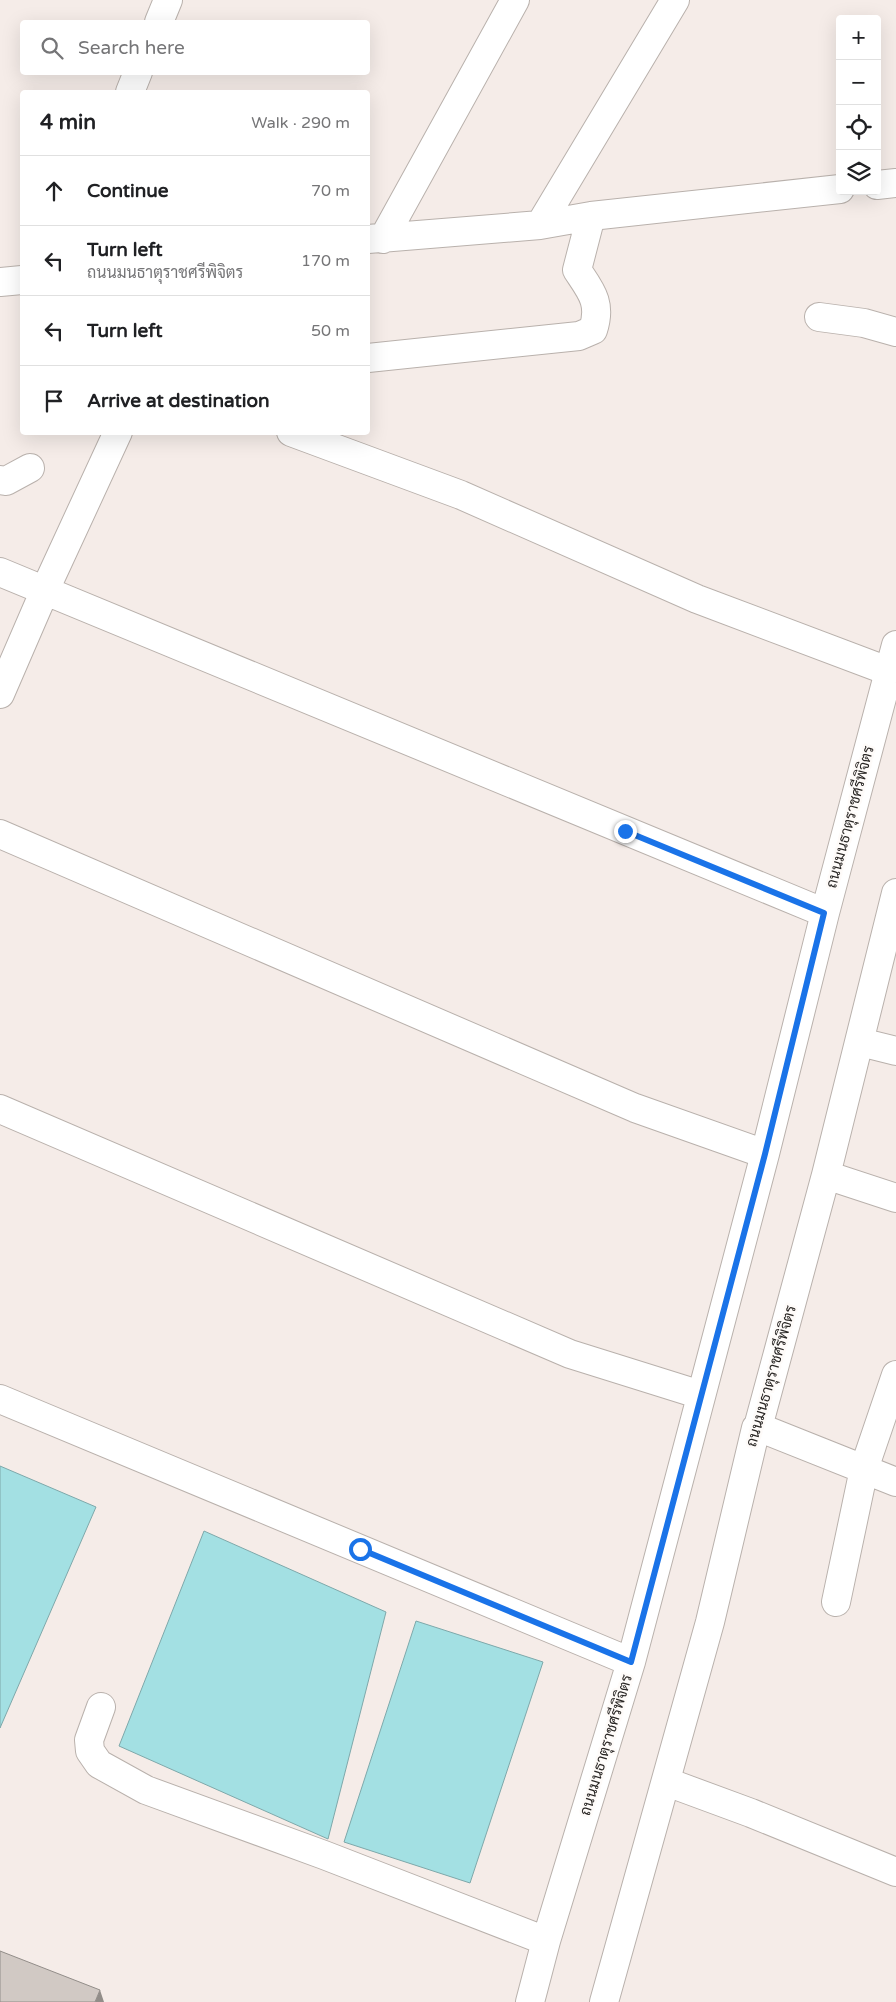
<!DOCTYPE html>
<html lang="en">
<head>
<meta charset="utf-8">
<style>
	body { margin:0; font-family:"Varela Round",Sarabun,sans-serif; background:#f6f6f6; color:#202124 }
	.controls { position:absolute; right:15px; top:15px; display:grid; overflow:hidden; border-radius:5px; box-shadow:0 5px 20px #0002 }
	.controls button { width:45px; height:45px; display:grid; place-items:center; padding:0; border:0; border-bottom:1px solid #e0e0e0; background:#fff; color:#202124; font:25px sans-serif }
	.stop { position:absolute; width:15px; height:15px; margin:-11px; border:4px solid #1a73e8; border-radius:50%; background:#fff }
	.stop.end { background:#1a73e8; border-color:#fff; box-shadow:0 1px 5px #0008 }
	.list { margin:0; padding:0; list-style:none }
	h2 { display:flex; justify-content:space-between; align-items:center; height:65px; margin:0; padding:0 20px; font-size:21px }
	h2 small { font-size:16px; font-weight:400; color:#757577 }
	.list li { display:grid; grid-template-columns:32px 1fr auto; gap:15px; align-items:center; box-sizing:border-box; height:70px; padding:0 20px; border-top:1px solid #e0e0e0 }
	.list b { display:block; font-size:19px; white-space:nowrap }
	.list p { margin:0; font-size:16px; white-space:nowrap; color:#757577 }
	.list em { font-size:16px; font-style:normal; color:#757577 }
	.icon { flex:none; width:28px; height:28px; fill:none; stroke:currentColor; stroke-width:2; stroke-linecap:round; stroke-linejoin:round }
	.map { position:relative; flex:none; width:896px; height:2002px; overflow:hidden }
	.search { position:absolute; background:#fff; box-shadow:0 5px 20px #0002; left:20px; top:20px; width:350px; height:55px; display:flex; align-items:center; gap:12px; box-sizing:border-box; padding:0 18px; border-radius:5px; color:#757577; font-size:19px }
	.panel { position:absolute; background:#fff; box-shadow:0 5px 20px #0002; left:20px; top:90px; width:350px; height:345px; border-radius:5px }
	.map>svg:first-child { display:block }
</style>
</head>
<body>
<div class="map">
<svg width="896" height="2002" viewBox="0 0 896 2002">
	<rect width="100%" height="100%" fill="#f5ece8"/>
	<path fill="#a3e0e3" stroke="#7ea8aa" d="M 0,1466 L 96,1507 L 0,1728 Z
		M 204,1531 L 386,1612 L 328,1839 L 119,1746 Z
		M 416,1621 L 543,1662 L 470,1883 L 344,1842 Z"/>
	<g fill="none" stroke-linecap="round" stroke-linejoin="round">
		<g stroke="#b9b1ac" stroke-width="30">
			<path id="minor" d="M 159,22 L 168,0
				M 130,92 L 138,72
				M 877,185 L 896,183
				M 540,225 L 675,0
				M 368,239 L 540,225 L 591,216 L 840,189
				M 383,239 L 515,0
				M 0,282 L 22,280
				M 819,317 L 864,323 L 896,332
				M 368,358 L 579,336 L 593,330 C 602,303 591,291 577,270 L 591,216
				M 291,432 L 461,495 L 697,599 L 888,671
				M 0,480 L 6,481 L 30,468
				M 0,572 L 825,913
				M 0,694 L 45,590 L 118,432
				M 0,834 L 635,1108 L 765,1154
				M 860,1042 L 896,1051
				M 0,1109 L 570,1354 L 701,1395
				M 826,1175 L 896,1198
				M 0,1399 L 631,1662
				M 758,1427 L 896,1482
				M 836,1602 L 864,1469 L 896,1375
				M 101,1707 L 89,1740 L 90,1751 L 99,1764 L 146,1790 L 324,1855 L 546,1941
				M 667,1782 L 751,1813 L 896,1872
				M 530,2002 L 546,1941 L 631,1662 L 765,1154 L 825,913 L 896,645
				M 604,2002 L 710,1622 L 756,1428 L 758,1427 L 826,1175 L 896,893"/>
		</g>
		<use href="#minor" stroke="#fff" stroke-width="28"/>
	</g>
	<path fill="#928d89" d="M 100,1990 L 104,2002 L 95,2002 Z"/>
	<path fill="#d1c9c4" stroke="#928d89" d="M 0,1951 L 100,1990 L 95,2002 L 0,2002 Z"/>
	<g fill="none" stroke-linecap="round" stroke-linejoin="round">
		<path stroke="#1a73e8" stroke-width="6" d="M 360,1549 L 631,1662 L 765,1154 L 824,913 L 625,831"/>
	</g>
	<g text-anchor="middle" stroke-width="5" stroke-linejoin="round" paint-order="stroke">
		<g font-size="15" fill="#292624" stroke="#fefbf9">
			<text transform="translate(850 817) rotate(-75)" y="5">ถนนมนธาตุราชศรีพิจิตร</text>
			<text transform="translate(771 1376) rotate(-74)" y="5">ถนนมนธาตุราชศรีพิจิตร</text>
			<text transform="translate(606 1745) rotate(-73)" y="5">ถนนมนธาตุราชศรีพิจิตร</text>
		</g>
	</g>
</svg>
<div class="controls">
<button>+</button>
<button>−</button>
<button><svg class="icon" aria-label="locate" viewBox="0 0 24 24"><circle cx="12" cy="12" r="6"/><path d="M12 2v4M12 18v4M2 12h4M18 12h4"/></svg></button>
<button><svg class="icon" aria-label="layers" viewBox="0 0 24 24"><path d="M12 4l9 5-9 5-9-5zM3 14l9 5 9-5"/></svg></button>
</div>
<div class="stop" style="left:360px;top:1549px"></div>
<div class="stop end" style="left:625px;top:831px"></div>
<div class="search"><svg class="icon" aria-label="search" viewBox="0 0 24 24"><circle cx="10" cy="10" r="6"/><path d="M15 15l6 6"/></svg>Search here</div>
<section class="panel">
<h2>4 min<small>Walk · 290 m</small></h2>
<ul class="list">
<li><svg class="icon" aria-label="ahead" viewBox="0 0 24 24"><path d="M12 20V5M6 11l6-6 6 6"/></svg><div><b>Continue</b></div><em>70 m</em></li>
<li><svg class="icon" aria-label="left" viewBox="0 0 24 24"><path d="M17 20v-9H6M10 6l-5 5 5 5"/></svg><div><b>Turn left</b><p>ถนนมนธาตุราชศรีพิจิตร</p></div><em>170 m</em></li>
<li><svg class="icon" aria-label="left" viewBox="0 0 24 24"><path d="M17 20v-9H6M10 6l-5 5 5 5"/></svg><div><b>Turn left</b></div><em>50 m</em></li>
<li><svg class="icon" aria-label="arrive" viewBox="0 0 24 24"><path d="M6 21V4h12l-3 4 3 4H6"/></svg><div><b>Arrive at destination</b></div></li>
</ul>
</section>
</div>
</body>
</html>
